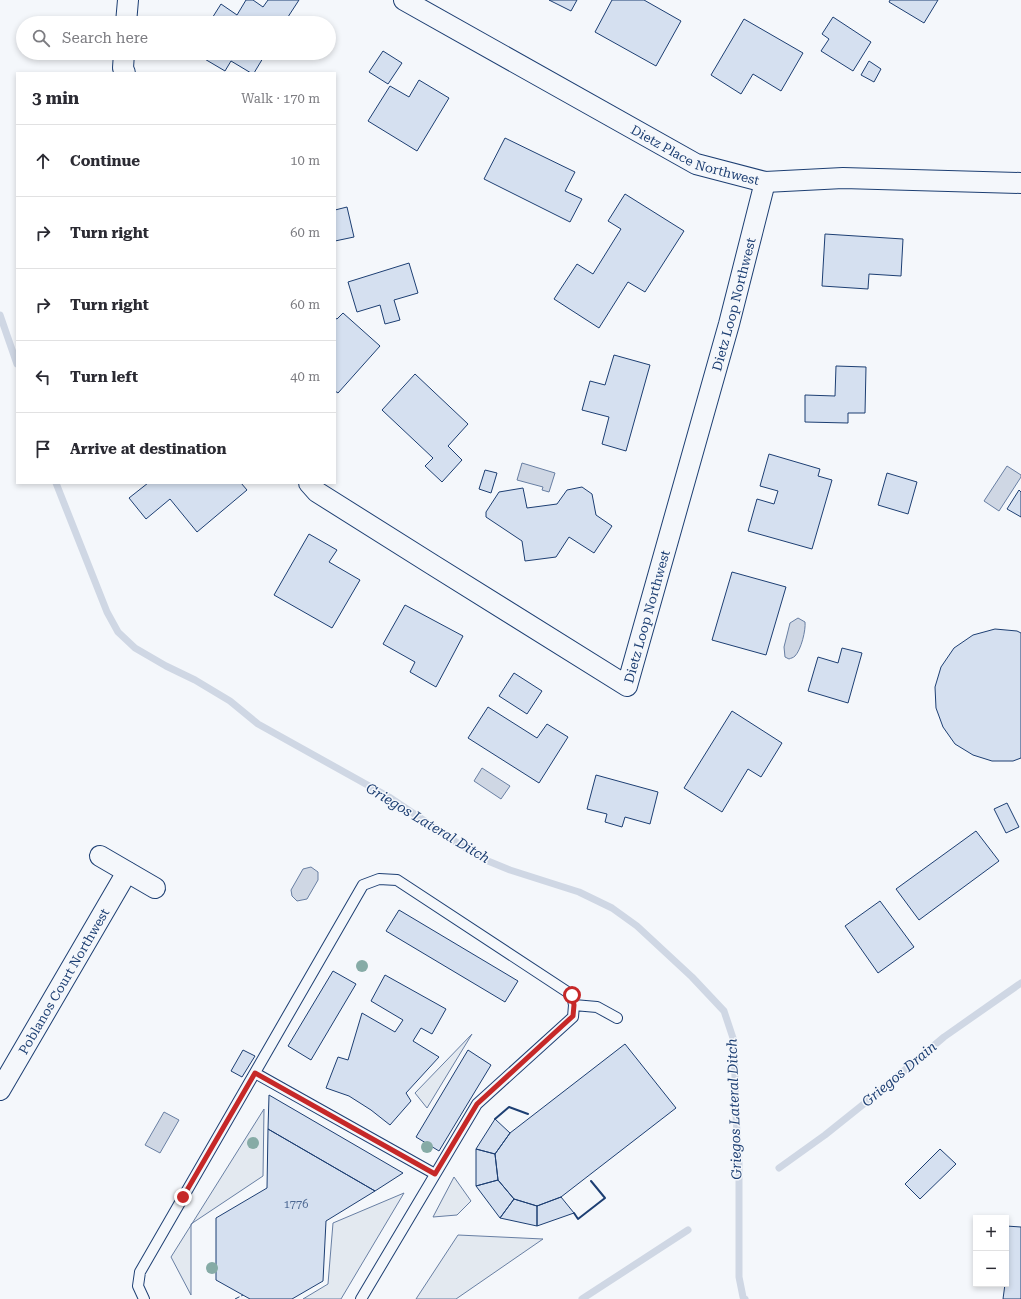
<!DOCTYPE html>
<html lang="en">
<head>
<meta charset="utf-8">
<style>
	body { margin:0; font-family:"Roboto Serif",serif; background:#f7f7f7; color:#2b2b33 }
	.controls { position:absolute; right:12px; bottom:12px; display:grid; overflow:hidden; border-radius:0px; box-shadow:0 2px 6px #0003 }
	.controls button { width:36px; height:36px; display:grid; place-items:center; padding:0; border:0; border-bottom:1px solid #e1e1e2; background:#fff; color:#2b2b33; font:20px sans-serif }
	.stop { position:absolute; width:12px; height:12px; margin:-9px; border:3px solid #c62828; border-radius:50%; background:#fff }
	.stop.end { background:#c62828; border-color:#fff; box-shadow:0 1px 4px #0008 }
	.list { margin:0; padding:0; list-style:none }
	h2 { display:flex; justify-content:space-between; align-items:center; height:52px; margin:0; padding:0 16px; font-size:17px }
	h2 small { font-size:13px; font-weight:400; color:#7c7c81 }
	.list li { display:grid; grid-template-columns:26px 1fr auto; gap:12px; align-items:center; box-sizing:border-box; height:72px; padding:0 16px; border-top:1px solid #e1e1e2 }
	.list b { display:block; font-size:15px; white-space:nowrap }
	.list em { font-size:13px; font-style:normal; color:#7c7c81 }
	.icon { flex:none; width:22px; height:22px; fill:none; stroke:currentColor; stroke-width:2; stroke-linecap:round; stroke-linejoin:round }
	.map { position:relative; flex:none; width:1021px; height:1299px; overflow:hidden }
	.search { position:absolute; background:#fff; box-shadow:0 2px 6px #0003; left:16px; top:16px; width:320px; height:44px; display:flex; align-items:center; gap:10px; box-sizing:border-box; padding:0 14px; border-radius:22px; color:#7c7c81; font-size:15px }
	.panel { position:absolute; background:#fff; box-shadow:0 2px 6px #0003; left:16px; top:72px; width:320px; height:412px; border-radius:0px }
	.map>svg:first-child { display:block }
</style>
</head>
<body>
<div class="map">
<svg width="1021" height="1299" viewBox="0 0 1021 1299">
	<rect width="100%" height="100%" fill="#f4f7fb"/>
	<path fill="#e3e9f0" stroke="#687fa3" d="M 472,1034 L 427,1108 L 415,1093 Z
		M 264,1109 L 263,1176 L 191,1224 L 191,1295 L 171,1257 Z
		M 454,1177 L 471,1201 L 457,1215 L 433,1217 Z
		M 404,1193 L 341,1299 L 303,1299 L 328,1284 L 333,1223 Z
		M 458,1235 L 543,1239 L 456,1299 L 416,1299 Z"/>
	<path fill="#cfd7e4" stroke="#687fa3" d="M 522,463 L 555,473 L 549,492 L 542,490 L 543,487 L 517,480 Z
		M 1007,466 L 1021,475 L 1021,477 L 999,511 L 984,501 Z
		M 798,618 L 805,622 C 806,630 801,650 795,656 C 793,658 791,658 789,659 L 785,657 L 784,647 L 790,623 Z
		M 482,768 L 510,786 L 501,799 L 474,781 Z
		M 311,867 L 318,872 L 318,880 L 307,899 L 297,901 L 292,896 L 291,890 L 303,869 Z
		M 164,1112 L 179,1120 L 160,1153 L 145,1145 Z"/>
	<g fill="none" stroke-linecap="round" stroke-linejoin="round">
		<path stroke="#cfd7e4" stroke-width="7" d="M 0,315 L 17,364
			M 56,483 L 107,612 L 118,632 L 135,648 L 166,666 L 195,680 L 230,701 L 258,724 L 389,797 L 456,842 L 488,861 L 510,870 L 579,892 L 612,908 L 637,926 L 692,977 L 724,1011 L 734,1041 L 736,1116 L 739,1164 L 739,1277 L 743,1297 L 745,1299
			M 779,1168 L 825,1135 L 875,1095 L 944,1037 L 1021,983
			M 582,1299 L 688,1230"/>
	</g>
	<path fill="#d5e0f0" stroke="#1d3f73" d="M 246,0 L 253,0 L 263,7 L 268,0 L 299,0 L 284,23 L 209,23 L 221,4 L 237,15 Z
		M 549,0 L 577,0 L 571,11 Z
		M 612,0 L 644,0 L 681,21 L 656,66 L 595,32 Z
		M 890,0 L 938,0 L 924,23 L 889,2 Z
		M 833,17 L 871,42 L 853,71 L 821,51 L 829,39 L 822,34 Z
		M 744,19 L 803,53 L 781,91 L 753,74 L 741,94 L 711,75 Z
		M 383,51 L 402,63 L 388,84 L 369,72 Z
		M 206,53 L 266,53 L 254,73 L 251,73 L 231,61 L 225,71 L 203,58 Z
		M 869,61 L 881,69 L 874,82 L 861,75 Z
		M 419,80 L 449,98 L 417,151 L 368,121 L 390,86 L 409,97 Z
		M 505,138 L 575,172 L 565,191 L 582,199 L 570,222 L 484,179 Z
		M 625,194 L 684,231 L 645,292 L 628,282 L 599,328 L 554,299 L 577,264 L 593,274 L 621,229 L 608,221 Z
		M 347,207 L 354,237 L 335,241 L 335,210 Z
		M 825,234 L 903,239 L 901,276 L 869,274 L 868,289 L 822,286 Z
		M 409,263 L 418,293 L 394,300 L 400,320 L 385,324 L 380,305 L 357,312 L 348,282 Z
		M 343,313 L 380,346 L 338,393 L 335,391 L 335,318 L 337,319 Z
		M 614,355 L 650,365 L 626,451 L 602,444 L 609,417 L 582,410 L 590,381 L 605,385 Z
		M 836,366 L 866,367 L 865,413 L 848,413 L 848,423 L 805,422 L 805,395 L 835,396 Z
		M 415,374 L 468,424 L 448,446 L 462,460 L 442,482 L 425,466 L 433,458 L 382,410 Z
		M 769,454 L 820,469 L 818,476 L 832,480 L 812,549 L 748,531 L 757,499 L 774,504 L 778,491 L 760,486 Z
		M 485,470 L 497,473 L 491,493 L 479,489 Z
		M 887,473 L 917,482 L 908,514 L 878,505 Z
		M 148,483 L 241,483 L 247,490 L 197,532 L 170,499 L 146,519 L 129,498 Z
		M 582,487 L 592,494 L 596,515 L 612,526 L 594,553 L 569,537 L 556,557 L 525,561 L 522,541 L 486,517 L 486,512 L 499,492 L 523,488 L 527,508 L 557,504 L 567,490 Z
		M 1019,490 L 1021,492 L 1021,517 L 1007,509 Z
		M 309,534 L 337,550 L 329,562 L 360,580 L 332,628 L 274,595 Z
		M 732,572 L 786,587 L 766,655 L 712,640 Z
		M 405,605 L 463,636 L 436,687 L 410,672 L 415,662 L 383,644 Z
		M 995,629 L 1017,631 L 1021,633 L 1021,758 L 1013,761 L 992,761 L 973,755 L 955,744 L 943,727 L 936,708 L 935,687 L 941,667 L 954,648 L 973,635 Z
		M 842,648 L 862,653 L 848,703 L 808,691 L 818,657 L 838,663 Z
		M 514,673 L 542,691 L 527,714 L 499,696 Z
		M 488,707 L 537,738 L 547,724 L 568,737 L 539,783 L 468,738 Z
		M 732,711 L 782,743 L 761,777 L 748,769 L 722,812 L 684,788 Z
		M 596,775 L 658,792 L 650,824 L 625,817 L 622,827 L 605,822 L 607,814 L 587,809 Z
		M 1007,803 L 1019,827 L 1006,833 L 994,809 Z
		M 976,831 L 999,861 L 919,920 L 896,889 Z
		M 880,901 L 914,947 L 878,973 L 845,926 Z
		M 399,910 L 518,981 L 505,1002 L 386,931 Z
		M 333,971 L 356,984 L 311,1060 L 288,1046 Z
		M 385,975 L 446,1009 L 432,1034 L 421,1028 L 413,1041 L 439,1057 L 406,1093 L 411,1101 L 390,1125 L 371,1110 L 349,1096 L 326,1088 L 338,1057 L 348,1060 L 362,1013 L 395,1032 L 403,1020 L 371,1001 Z
		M 625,1044 L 676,1108 L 561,1197 L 537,1206 L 514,1199 L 498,1180 L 495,1154 L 510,1133 Z
		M 243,1050 L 255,1056 L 242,1077 L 231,1071 Z
		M 468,1050 L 491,1065 L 439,1151 L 416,1137 Z
		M 269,1095 L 403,1173 L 375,1191 L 268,1129 Z
		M 495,1119 L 510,1133 L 495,1154 L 476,1149 Z
		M 268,1129 L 375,1191 L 326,1221 L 323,1281 L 292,1299 L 250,1299 L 216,1280 L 216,1218 L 267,1188 Z
		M 476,1149 L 495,1154 L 498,1180 L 476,1186 Z
		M 940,1149 L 956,1164 L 920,1199 L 905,1184 Z
		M 498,1180 L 514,1199 L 500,1218 L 476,1186 Z
		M 561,1197 L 574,1213 L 537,1226 L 537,1206 Z
		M 514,1199 L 537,1206 L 537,1226 L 500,1218 Z
		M 1006,1226 L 1021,1227 L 1021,1299 L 1003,1299 L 1005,1284 L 1006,1284 L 1008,1262 L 1006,1262 Z"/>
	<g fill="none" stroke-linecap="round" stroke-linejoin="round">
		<g stroke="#1d3f73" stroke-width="12">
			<path id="service" d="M 574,1005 L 597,1007 L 617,1018
				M 255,1073 L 435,1174
				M 144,1299 L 138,1286 L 140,1272 L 363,885 L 379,879 L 397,880 L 572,995 L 574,1005 L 573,1017 L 477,1104 L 361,1299"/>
		</g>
		<g stroke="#1d3f73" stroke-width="22">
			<g id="minor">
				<path id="s1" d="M 404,0 L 696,164 L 765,182 L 843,178 L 1021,183"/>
				<path d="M 126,23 L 128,0"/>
				<path d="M 124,53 L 123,68 L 125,73"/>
				<path id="s2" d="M 309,483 L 317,492 L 433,565 L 627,686 L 729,324 L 765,182"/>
				<path d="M 100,856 L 155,888"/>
				<path id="s3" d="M 0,1090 L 127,872"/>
			</g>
		</g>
		<use href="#service" stroke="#f4f7fb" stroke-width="10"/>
		<use href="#minor" stroke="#f4f7fb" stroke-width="20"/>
		<path stroke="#1d3f73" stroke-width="1" stroke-dasharray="5 2" stroke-linecap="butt" d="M 235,1299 L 243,1295"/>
		<path stroke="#1d3f73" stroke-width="2" d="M 495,1119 L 509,1107 L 528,1114
			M 574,1213 L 578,1219 L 605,1198 L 591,1181"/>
	</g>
	<g fill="#86aba6">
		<circle cx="362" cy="966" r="6"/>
		<circle cx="253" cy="1143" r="6"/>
		<circle cx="427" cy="1147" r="6"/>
		<circle cx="212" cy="1268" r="6"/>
	</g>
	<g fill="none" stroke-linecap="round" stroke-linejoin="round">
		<path stroke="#c62828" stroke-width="5" d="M 183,1197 L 255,1073 L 435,1174 L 477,1104 L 573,1016 L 574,1005 L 572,995"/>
	</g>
	<g text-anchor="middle" stroke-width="3" stroke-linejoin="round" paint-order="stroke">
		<g font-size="11" fill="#4b6792">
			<text x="296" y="1208">1776</text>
		</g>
		<g font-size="13" fill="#1d3f73" stroke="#f4f7fb">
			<text dy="5" stroke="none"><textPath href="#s1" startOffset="331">Dietz Place Northwest</textPath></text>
			<text dy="5" stroke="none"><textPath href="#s2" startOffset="774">Dietz Loop Northwest</textPath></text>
			<text dy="5" stroke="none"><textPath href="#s2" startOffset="450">Dietz Loop Northwest</textPath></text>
			<text dy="5" stroke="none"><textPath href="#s3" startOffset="126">Poblanos Court Northwest</textPath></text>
		</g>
		<g font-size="14" font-style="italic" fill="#1d3f73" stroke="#f4f7fb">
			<text transform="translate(428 823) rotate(31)" y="5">Griegos Lateral Ditch</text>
			<text transform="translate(899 1074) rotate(-40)" y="5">Griegos Drain</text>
			<text transform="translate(734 1109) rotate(-92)" y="5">Griegos Lateral Ditch</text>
		</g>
	</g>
</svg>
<div class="controls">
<button>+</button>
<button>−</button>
</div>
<div class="stop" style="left:572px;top:995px"></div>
<div class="stop end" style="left:183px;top:1197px"></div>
<div class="search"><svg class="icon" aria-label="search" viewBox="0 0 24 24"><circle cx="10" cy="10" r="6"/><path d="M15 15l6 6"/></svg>Search here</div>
<section class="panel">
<h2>3 min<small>Walk · 170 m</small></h2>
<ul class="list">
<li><svg class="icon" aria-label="ahead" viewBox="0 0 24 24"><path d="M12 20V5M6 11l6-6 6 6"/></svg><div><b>Continue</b></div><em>10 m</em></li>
<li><svg class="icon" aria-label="right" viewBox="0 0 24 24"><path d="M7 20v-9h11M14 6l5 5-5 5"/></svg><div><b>Turn right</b></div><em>60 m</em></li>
<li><svg class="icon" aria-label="right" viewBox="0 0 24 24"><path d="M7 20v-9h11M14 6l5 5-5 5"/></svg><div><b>Turn right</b></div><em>60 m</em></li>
<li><svg class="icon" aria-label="left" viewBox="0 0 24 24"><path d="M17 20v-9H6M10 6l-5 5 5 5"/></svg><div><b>Turn left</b></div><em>40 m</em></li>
<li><svg class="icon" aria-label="arrive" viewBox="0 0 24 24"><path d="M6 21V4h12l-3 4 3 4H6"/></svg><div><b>Arrive at destination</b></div></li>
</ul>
</section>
</div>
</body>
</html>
